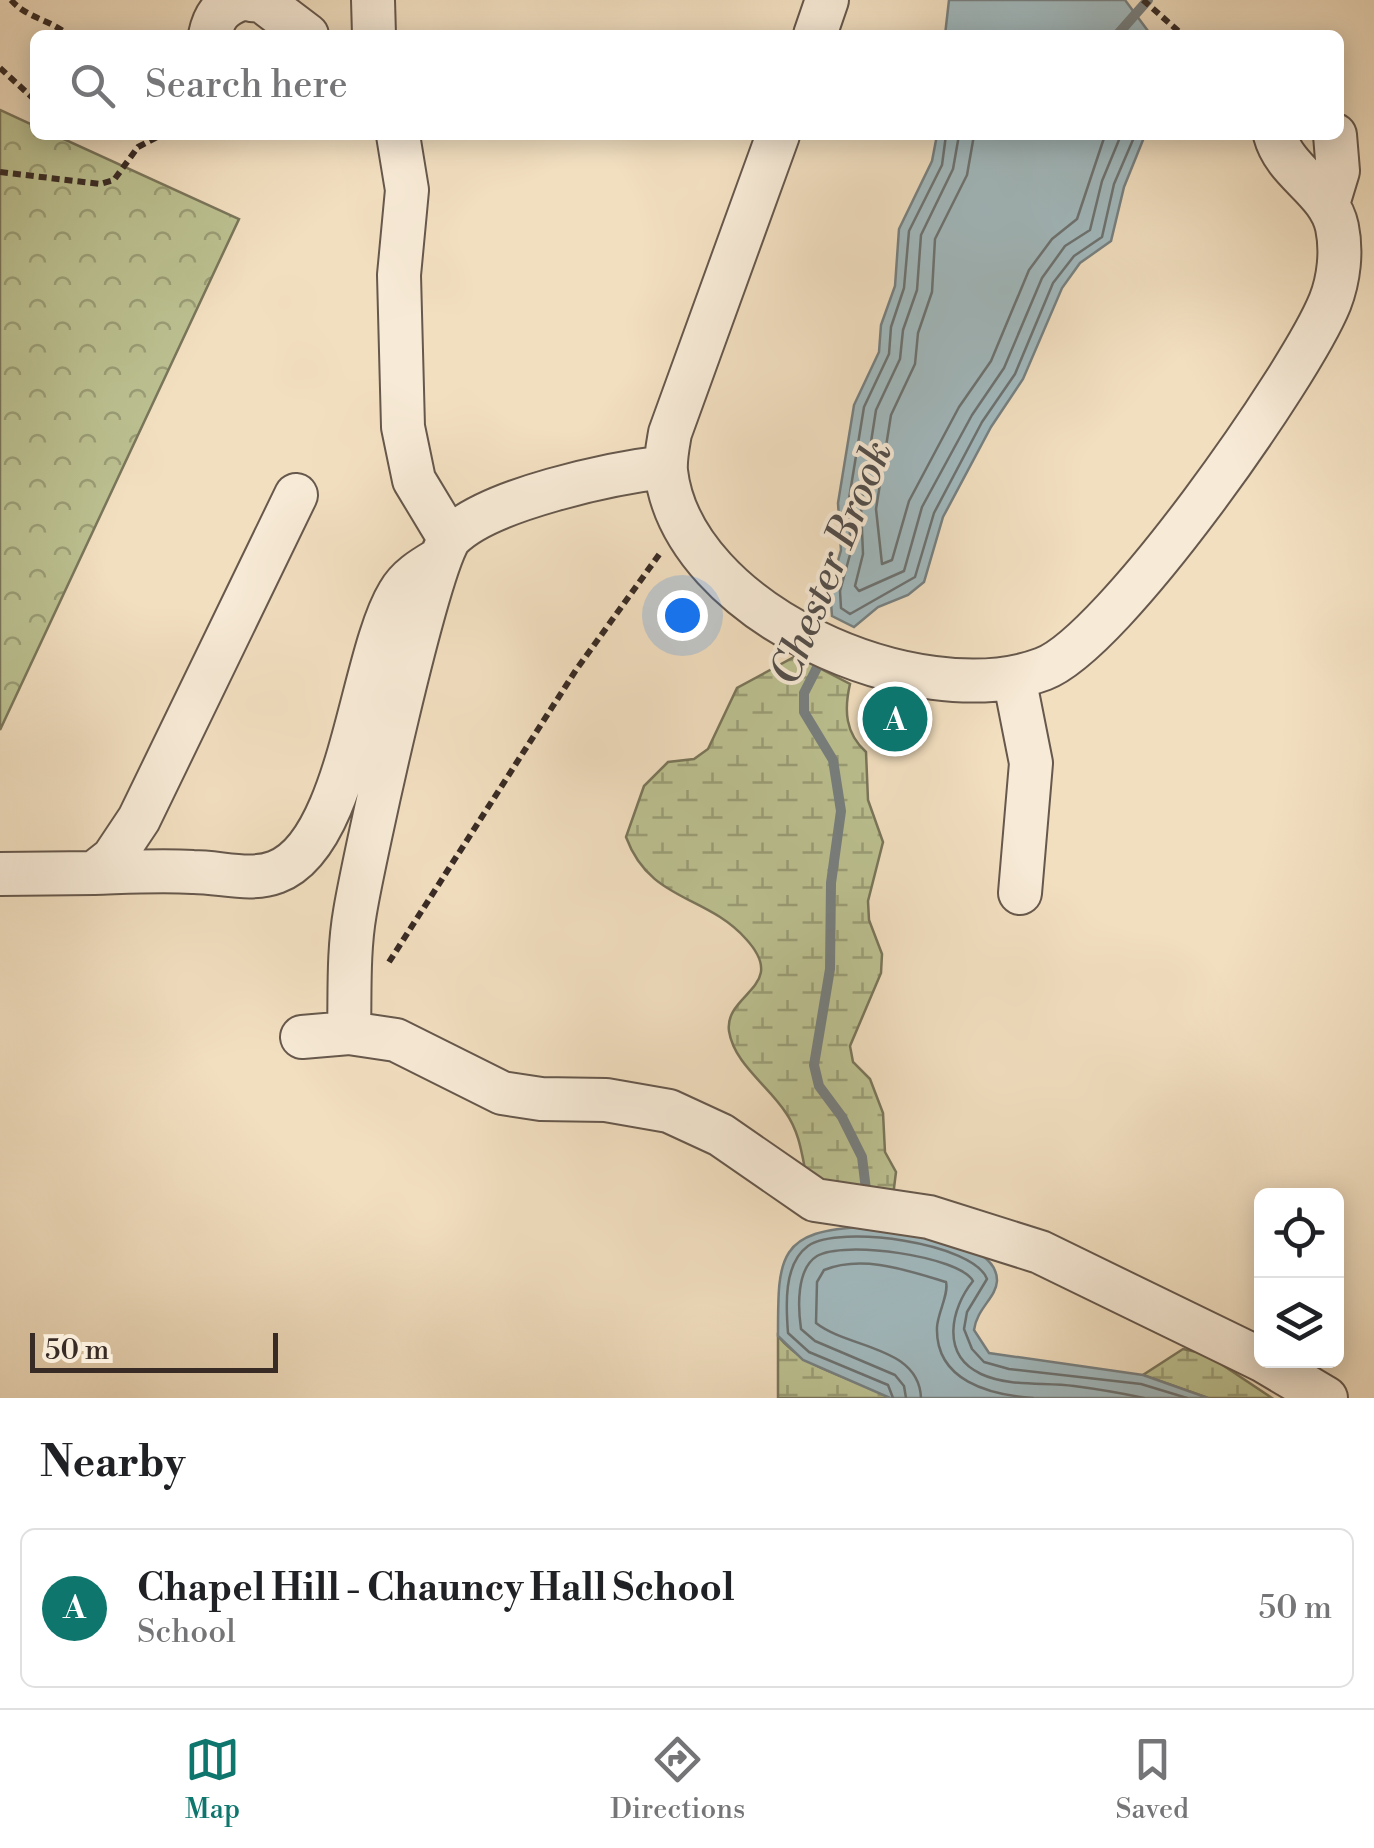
<!DOCTYPE html>
<html lang="en">
<head>
<meta charset="utf-8">
<style>
	body { margin:0; font-family:"Libre Bodoni",serif; background:#f6f6f6; color:#202124 }
	.controls { position:absolute; right:30px; bottom:30px; display:grid; overflow:hidden; border-radius:15px; box-shadow:0 5px 25px #0003 }
	.controls button { width:90px; height:90px; display:grid; place-items:center; padding:0; border:0; border-bottom:2px solid #e0e0e0; background:#fff; color:#202124; font:50px sans-serif }
	.scale { position:absolute; left:30px; bottom:25px; width:248px; box-sizing:border-box; padding-left:10px; border:5px solid #382b25; border-top:0; font-size:28px; line-height:35px; white-space:nowrap; color:#382b25; -webkit-text-stroke:8px #f7ead6; paint-order:stroke }
	.you { position:absolute; left:682px; top:615px; width:35px; height:35px; margin:-25px; border:8px solid #fff; border-radius:50%; background:#1a73e8; box-shadow:0 0 0 15px #1a73e833 }
	.badge { display:grid; place-items:center; width:65px; height:65px; border-radius:50%; background:#0f766e; color:#fff; font-size:32px; font-weight:700 }
	.pin { position:absolute; translate:-50% -50%; border:5px solid #fff; box-shadow:0 2px 10px #0006 }
	.list { margin:0; padding:0; list-style:none }
	h2 { display:flex; justify-content:space-between; align-items:center; height:130px; margin:0; padding:0 40px; font-size:42px }
	h2 small { font-size:32px; font-weight:400; color:#757577 }
	.list li { display:grid; grid-template-columns:65px 1fr auto; gap:30px; align-items:center; box-sizing:border-box; height:160px; margin:0 20px 20px; padding:0 20px; border:2px solid #e0e0e0; border-radius:15px }
	.list b { display:block; font-size:38px; white-space:nowrap }
	.list p { margin:0; font-size:32px; white-space:nowrap; color:#757577 }
	.list em { font-size:32px; font-style:normal; color:#757577 }
	.icon { flex:none; width:55px; height:55px; fill:none; stroke:currentColor; stroke-width:2; stroke-linecap:round; stroke-linejoin:round }
	.map { position:relative; flex:none; width:1374px; height:1398px; overflow:hidden }
	.search { position:absolute; background:#fff; box-shadow:0 5px 25px #0003; left:30px; right:30px; top:30px; height:110px; display:flex; align-items:center; gap:25px; box-sizing:border-box; padding:0 35px; border-radius:15px; color:#757577; font-size:38px }
	.sheet { height:310px; background:#fff }
	nav { display:flex; justify-content:space-around; align-items:center; box-sizing:border-box; height:140px; border-top:2px solid #e0e0e0; background:#fff; font-size:28px; color:#757577 }
	nav a { display:grid; justify-items:center; gap:5px }
	nav .on { color:#0f766e }
	.map>svg:first-child { display:block }
</style>
</head>
<body>
<div class="map">
<svg width="1374" height="1398" viewBox="0 0 1374 1398">
	<defs>
		<pattern id="forest-crowns" width="20" height="18" patternUnits="userSpaceOnUse" patternTransform="scale(2.5)"><rect width="20" height="18" fill="#bcc191"/><path d="M2 6a3 3 0 1 1 6 0M12 15a3 3 0 1 1 6 0" fill="none" stroke="#9a9d76"/></pattern>
		<pattern id="wetland-marsh" width="20" height="14" patternUnits="userSpaceOnUse" patternTransform="scale(2.5)"><rect width="20" height="14" fill="#bcc191"/><path d="M1 5h8M5 5V1M11 12h8M15 12V8" fill="none" stroke="#9a9d76"/></pattern>
	</defs>
	<rect width="100%" height="100%" fill="#f2dfc0"/>
	<filter id="stains"><feTurbulence type="fractalNoise" baseFrequency=".002" numOctaves="4"/><feColorMatrix values="0 0 0 0 .2 0 0 0 0 .09 0 0 0 0 .02 0 0 0 .5 -.17"/></filter>
	<radialGradient id="worn" r=".72"><stop offset=".6" stop-color="#630" stop-opacity="0"/><stop offset="1" stop-color="#630" stop-opacity=".3"/></radialGradient>
	<path fill="url(#forest-crowns)" stroke="#7a765b" stroke-width="2.5" d="M 0,110 L 35,126 L 35,135 L 55,135 L 239,219 L 0,730 Z"/>
	<path fill="url(#wetland-marsh)" stroke="#7a765b" stroke-width="2.5" d="M 796,656 L 850,684 C 844,710 845,733 866,752 L 868,800 L 883,842 L 868,901 L 869,920 L 882,954 L 881,973 L 850,1046 L 853,1062 L 870,1079 L 883,1113 L 885,1152 L 896,1172 L 893,1196 L 807,1179 C 802,1156 800,1133 786,1113 C 769,1086 734,1064 729,1031 C 724,993 790,987 746,939 C 706,894 650,902 626,837 L 644,786 L 668,762 L 694,759 L 708,749 L 737,688 Z
		M 778,1336 C 807,1372 853,1376 890,1398 L 778,1398 Z
		M 1183,1349 L 1206,1354 L 1272,1398 L 1208,1398 L 1143,1375 Z"/>
	<path fill="#a1b9be" stroke="#778081" stroke-width="2.5" d="M 949,0 L 1125,0 L 1151,35 L 945,35 Z
		M 937,135 L 1145,135 L 1124,187 L 1111,241 L 1080,263 L 1062,288 L 1023,379 L 991,427 L 943,517 L 924,582 L 908,595 L 878,607 L 854,627 L 832,616 L 830,589 L 841,550 L 838,503 L 854,405 L 879,352 L 881,325 L 895,286 L 899,229 L 932,161 Z
		M 866,1227 C 896,1231 998,1238 997,1281 C 996,1298 977,1308 974,1330 L 989,1353 L 1143,1375 L 1208,1398 L 890,1398 L 803,1360 L 778,1336 C 778,1257 777,1230 866,1227 Z"/>
	<g fill="none" stroke-linecap="round" stroke-linejoin="round">
		<path stroke="#6c7272" stroke-width="2.5" d="M 946,135 L 942,165 L 909,231 L 904,288 L 891,327 L 889,354 L 864,407 L 848,505 L 851,551 L 840,591 L 841,608 L 850,614 L 915,577 L 934,513 L 982,422 L 1015,374 L 1053,283 L 1074,256 L 1102,237 L 1114,184 L 1135,135
			M 959,135 L 953,169 L 921,235 L 917,290 L 903,330 L 900,359 L 876,410 L 861,506 L 863,554 L 855,586 L 859,591 L 904,571 L 922,507 L 972,415 L 1004,368 L 1042,278 L 1065,246 L 1090,230 L 1102,181 L 1121,135
			M 974,135 L 967,175 L 935,239 L 932,292 L 918,333 L 915,364 L 891,415 L 876,509 L 882,564 L 892,560 L 909,501 L 959,407 L 991,361 L 1029,270 L 1052,239 L 1077,219 L 1105,135
			M 893,1398 L 888,1385 L 809,1352 L 788,1333 C 786,1307 783,1264 808,1246 C 839,1224 974,1243 987,1279 L 967,1312 L 964,1329 L 972,1349 L 984,1362 L 1009,1369 L 1141,1384 L 1187,1398
			M 906,1398 L 904,1386 L 895,1375 L 815,1341 L 801,1329 C 798,1308 796,1269 817,1256 C 843,1240 959,1256 973,1281 C 951,1308 940,1355 981,1374 C 1009,1387 1044,1382 1074,1386 C 1097,1389 1121,1393 1144,1398
			M 921,1398 C 919,1346 849,1349 816,1323 L 817,1282 L 824,1270 C 863,1254 909,1271 946,1282 C 949,1294 938,1312 937,1327 C 935,1381 990,1395 1033,1398"/>
		<path stroke="#778081" stroke-width="10" d="M 1117,35 L 1148,0
			M 824,654 L 804,693 L 804,712 L 833,760 L 841,811 L 831,883 L 830,969 L 814,1065 L 819,1086 L 842,1117 L 862,1157 L 867,1198"/>
		<g stroke="#66584c" stroke-width="46">
			<path id="minor" d="M 251,0 L 262,1 L 307,35
				M 373,0 L 374,35
				M 210,35 C 214,16 221,7 239,0
				M 815,35 L 827,0
				M 398,135 L 407,190 L 399,275 L 403,427 L 414,480 L 449,538
				M 778,135 L 670,433 C 668,445 665,459 666,471 C 682,613 918,716 1043,669 C 1113,643 1300,376 1330,302 C 1339,279 1342,251 1337,227 C 1329,189 1285,173 1275,135
				M 1328,204 L 1338,171 L 1335,135
				M 1014,677 L 1031,763 L 1020,893
				M 94,873 C 127,872 160,870 193,872 C 221,872 250,882 276,872 C 351,844 360,657 399,593 C 408,577 424,568 439,559
				M 0,874 L 94,873 L 113,858 L 139,819 L 296,495
				M 349,1033 C 350,993 348,952 355,912 C 363,863 429,559 451,537 C 489,499 612,473 665,467
				M 302,1037 L 349,1033 L 396,1040 L 502,1093 L 541,1099 L 606,1100 L 669,1111 L 721,1135 L 815,1200 L 929,1217 L 1040,1252 L 1262,1360
				M 1262,1360 L 1326,1398"/>
		</g>
		<path stroke="#382b25" stroke-width="6" stroke-dasharray="8 5" stroke-linecap="butt" d="M 11,0 C 28,19 50,19 68,35
			M 1143,0 L 1183,35
			M 0,68 L 35,100
			M 0,172 L 100,184 L 114,180 L 138,147 L 161,135
			M 389,962 L 576,670 L 661,552"/>
		<use href="#minor" stroke="#f7ead6" stroke-width="42"/>
	</g>
	<g text-anchor="middle" stroke-width="8" stroke-linejoin="round" paint-order="stroke">
		<g font-size="42" font-style="italic" fill="#524e4b" stroke="#f7ead6">
			<text transform="translate(830 562) rotate(-68)" y="15">Chester Brook</text>
		</g>
	</g>
	<rect width="100%" height="100%" filter="url(#stains)"/>
	<rect width="100%" height="100%" fill="url(#worn)"/>
</svg>
<div class="controls">
<button><svg class="icon" aria-label="locate" viewBox="0 0 24 24"><circle cx="12" cy="12" r="6"/><path d="M12 2v4M12 18v4M2 12h4M18 12h4"/></svg></button>
<button><svg class="icon" aria-label="layers" viewBox="0 0 24 24"><path d="M12 4l9 5-9 5-9-5zM3 14l9 5 9-5"/></svg></button>
</div>
<div class="scale">50 m</div>
<div class="you"></div>
<div class="pin badge" style="left:895px;top:719px">A</div>
<div class="search"><svg class="icon" aria-label="search" viewBox="0 0 24 24"><circle cx="10" cy="10" r="6"/><path d="M15 15l6 6"/></svg>Search here</div>
</div>
<section class="sheet">
<h2>Nearby<small></small></h2>
<ul class="list">
<li><span class="badge">A</span><div><b>Chapel Hill - Chauncy Hall School</b><p>School</p></div><em>50 m</em></li>
</ul>
</section>
<nav>
<a class="on"><svg class="icon" aria-label="map" viewBox="0 0 24 24"><path d="M3 6l6-2 6 2 6-2v14l-6 2-6-2-6 2zM9 4v14M15 6v14"/></svg>Map</a>
<a><svg class="icon" aria-label="directions" viewBox="0 0 24 24"><path d="M12 3l9 9-9 9-9-9zM9 14v-3h6M13 9l2 2-2 2"/></svg>Directions</a>
<a><svg class="icon" aria-label="saved" viewBox="0 0 24 24"><path d="M7 4h10v16l-5-4-5 4z"/></svg>Saved</a>
</nav>
</body>
</html>
